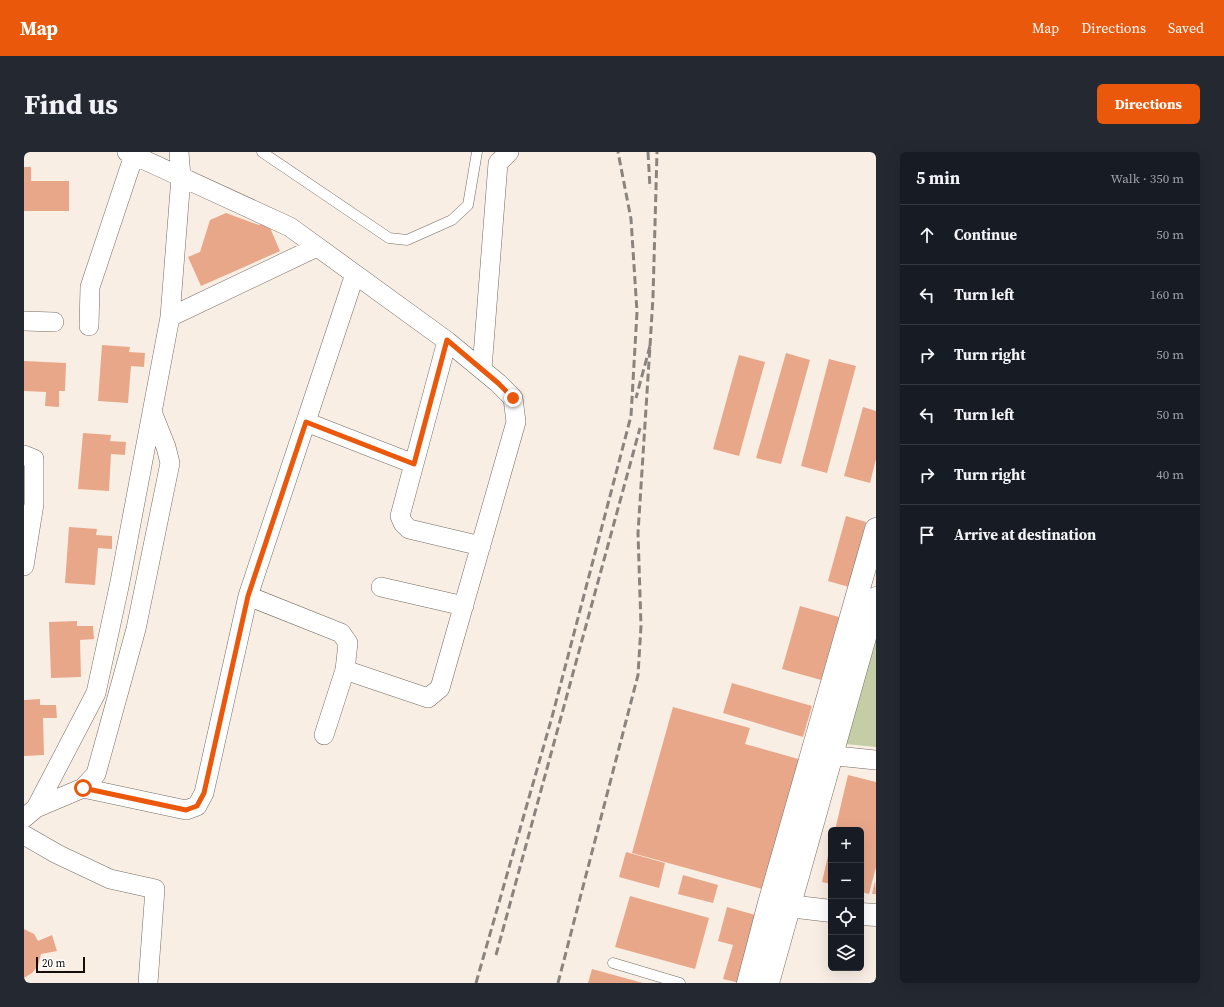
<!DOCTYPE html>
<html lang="en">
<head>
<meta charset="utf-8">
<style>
	body { margin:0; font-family:"Source Serif 4",serif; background:#242831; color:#f1f3f6 }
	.controls { position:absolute; right:12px; bottom:12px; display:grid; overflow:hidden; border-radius:6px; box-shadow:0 4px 16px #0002 }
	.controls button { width:36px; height:36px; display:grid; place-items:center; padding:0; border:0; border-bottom:1px solid #363941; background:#171b24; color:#f1f3f6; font:20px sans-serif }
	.scale { position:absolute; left:12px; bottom:10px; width:49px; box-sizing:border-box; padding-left:4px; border:2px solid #120f0c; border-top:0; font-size:11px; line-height:14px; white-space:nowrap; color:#120f0c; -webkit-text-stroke:3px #fff; paint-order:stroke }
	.stop { position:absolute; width:12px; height:12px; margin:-9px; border:3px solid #ea580c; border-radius:50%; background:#fff }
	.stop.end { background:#ea580c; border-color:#fff; box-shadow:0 1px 4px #0008 }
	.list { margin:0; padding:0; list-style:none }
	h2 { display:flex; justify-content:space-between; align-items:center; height:52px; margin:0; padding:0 16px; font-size:17px }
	h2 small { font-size:13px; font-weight:400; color:#9ea1a6 }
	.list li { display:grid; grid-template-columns:26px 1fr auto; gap:12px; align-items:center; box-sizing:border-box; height:60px; padding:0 16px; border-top:1px solid #363941 }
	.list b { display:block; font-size:15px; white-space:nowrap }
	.list em { font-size:13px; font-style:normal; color:#9ea1a6 }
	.icon { flex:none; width:22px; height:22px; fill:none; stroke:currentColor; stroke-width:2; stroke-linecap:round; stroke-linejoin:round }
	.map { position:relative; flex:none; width:852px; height:831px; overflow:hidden; border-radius:6px }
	header { display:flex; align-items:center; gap:24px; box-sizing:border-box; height:56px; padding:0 20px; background:#ea580c; color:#fff }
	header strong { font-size:19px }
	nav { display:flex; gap:22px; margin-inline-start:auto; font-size:14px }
	.intro { display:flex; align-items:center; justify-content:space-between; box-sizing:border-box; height:96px; padding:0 24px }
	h1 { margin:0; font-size:28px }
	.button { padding:10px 18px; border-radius:6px; background:#ea580c; color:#fff; font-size:14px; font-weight:700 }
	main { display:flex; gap:24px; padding:0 24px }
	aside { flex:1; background:#171b24; border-radius:6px; box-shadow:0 4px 16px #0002 }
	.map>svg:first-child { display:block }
</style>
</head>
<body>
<header>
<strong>Map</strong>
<nav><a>Map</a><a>Directions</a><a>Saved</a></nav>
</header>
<div class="intro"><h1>Find us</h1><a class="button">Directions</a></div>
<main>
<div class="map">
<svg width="852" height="831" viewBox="0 0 852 831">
	<rect width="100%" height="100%" fill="#f8eee4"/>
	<path fill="#c5cda6" d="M 852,481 L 852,595 L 821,592 Z"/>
	<path fill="#e9a789" d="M 0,15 L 7,15 L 7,29 L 45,29 L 45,59 L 0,59 Z
		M 202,61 L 235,73 L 243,69 L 256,99 L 177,134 L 164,105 L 176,100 L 186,68 Z
		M 78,193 L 106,195 L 105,200 L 121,201 L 120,215 L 107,214 L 104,251 L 74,249 Z
		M 762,201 L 786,208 L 757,312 L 732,306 Z
		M 715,203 L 741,210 L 715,304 L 689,297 Z
		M 805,207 L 832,214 L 803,321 L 777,314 Z
		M 0,209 L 42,211 L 41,239 L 35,239 L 35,255 L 21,254 L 22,240 L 0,239 Z
		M 839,255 L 852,259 L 852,307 L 846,331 L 820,324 Z
		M 59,281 L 87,283 L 86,289 L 102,290 L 101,303 L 87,302 L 85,339 L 54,337 Z
		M 822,364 L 842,370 L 825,435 L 804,429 Z
		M 45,375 L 73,377 L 72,383 L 88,384 L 88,397 L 74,396 L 71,433 L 41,431 Z
		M 776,454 L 815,465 L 797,528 L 758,517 Z
		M 53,469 L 53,474 L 69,474 L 70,487 L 56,488 L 57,525 L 27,526 L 25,470 Z
		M 708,531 L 788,554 L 779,585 L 699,561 Z
		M 16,547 L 16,553 L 32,553 L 33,566 L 19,566 L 20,603 L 0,604 L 0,548 Z
		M 649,555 L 726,576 L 721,592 L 778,608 L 742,738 L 608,701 Z
		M 824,623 L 852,630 L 852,715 L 845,742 L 837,740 L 837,678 L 811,678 Z
		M 806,695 L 807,695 L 807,732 L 798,730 Z
		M 602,700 L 641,711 L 635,736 L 595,725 Z
		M 659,723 L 694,733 L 689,751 L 654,742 Z
		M 851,729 L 852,742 L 848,742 Z
		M 606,744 L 685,766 L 671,817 L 591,795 Z
		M 703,755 L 735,764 L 716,831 L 699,827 L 709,793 L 694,789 Z
		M 0,777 L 10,782 L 14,789 L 28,783 L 33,799 L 17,802 L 14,814 L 8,821 L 0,826 Z
		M 568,817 L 619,831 L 564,831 Z"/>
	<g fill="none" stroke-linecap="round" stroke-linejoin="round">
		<g stroke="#746b62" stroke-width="11">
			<path id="lane" d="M 238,0 L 365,86 L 383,88 L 428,68 L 444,53 L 453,0
				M 589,811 L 656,831"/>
		</g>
		<g stroke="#746b62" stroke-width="20">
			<path id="street" d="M 103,0 L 266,75 L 423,189 L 474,231 L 489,246 L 492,270 L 416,536 L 404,546 L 321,518
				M 146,165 L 293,95
				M 0,169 L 30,170
				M 65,174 L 66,135 L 110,3
				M 423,189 L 376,364 L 379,371 L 385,377 L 457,394
				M 458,217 L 474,11 L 485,0
				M 282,270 L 390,312
				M 0,303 L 10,307 L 10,352 L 0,414
				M 357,435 L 440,454
				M 224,444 L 317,481 L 324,491 L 321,518 L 300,583
				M 793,602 L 852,608
				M 59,636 L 162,658 L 173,654 L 180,641 L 224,444 L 331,122
				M 12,656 L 72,541 L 96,430 L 146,165 L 157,25 L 155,0
				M 0,666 L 12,656 L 59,636 L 72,622 L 112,477 L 146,311 L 142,295 L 128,260
				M 0,683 L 33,702 L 86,727 L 131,737 L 124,831"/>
		</g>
		<g stroke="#746b62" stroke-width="23">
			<path id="secondary" d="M 748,752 L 807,759
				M 837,762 L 852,763"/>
		</g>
		<g stroke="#746b62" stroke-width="23">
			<path id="primary" d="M 724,831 L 745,751 L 852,377
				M 744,831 L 852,446"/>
		</g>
		<use href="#lane" stroke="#fff" stroke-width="10"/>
		<use href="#street" stroke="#fff" stroke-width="19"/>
		<use href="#secondary" stroke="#fff" stroke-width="22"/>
		<use href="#primary" stroke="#fff" stroke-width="22"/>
		<path stroke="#8b847e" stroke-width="3" stroke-dasharray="8 4" stroke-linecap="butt" d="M 624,0 L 626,36
			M 626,194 L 629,145 L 633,0
			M 472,803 L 616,276
			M 452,831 L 528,565 L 607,264 L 613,160 L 607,67 L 594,0
			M 534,831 L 614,523 L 617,474 L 614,381 L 626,194 L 612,246"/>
	</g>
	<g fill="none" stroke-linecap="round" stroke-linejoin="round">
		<path stroke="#ea580c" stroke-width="5" d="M 59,636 L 162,658 L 173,654 L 180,641 L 224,444 L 282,270 L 390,312 L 423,188 L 474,231 L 489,246"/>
	</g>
</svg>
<div class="controls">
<button>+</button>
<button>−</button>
<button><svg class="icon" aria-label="locate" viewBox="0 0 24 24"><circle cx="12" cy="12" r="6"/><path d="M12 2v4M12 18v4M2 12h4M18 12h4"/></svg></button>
<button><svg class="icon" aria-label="layers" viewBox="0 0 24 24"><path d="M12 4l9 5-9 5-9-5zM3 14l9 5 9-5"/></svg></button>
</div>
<div class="scale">20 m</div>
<div class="stop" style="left:59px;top:636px"></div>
<div class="stop end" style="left:489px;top:246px"></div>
</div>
<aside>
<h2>5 min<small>Walk · 350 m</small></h2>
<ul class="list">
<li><svg class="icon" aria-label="ahead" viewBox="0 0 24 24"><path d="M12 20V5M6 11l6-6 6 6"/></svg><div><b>Continue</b></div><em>50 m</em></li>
<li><svg class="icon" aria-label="left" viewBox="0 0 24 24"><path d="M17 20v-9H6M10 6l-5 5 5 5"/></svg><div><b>Turn left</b></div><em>160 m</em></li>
<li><svg class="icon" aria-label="right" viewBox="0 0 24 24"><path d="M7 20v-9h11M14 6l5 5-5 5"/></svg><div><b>Turn right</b></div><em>50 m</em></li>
<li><svg class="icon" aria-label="left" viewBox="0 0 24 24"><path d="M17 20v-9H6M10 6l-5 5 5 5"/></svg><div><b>Turn left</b></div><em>50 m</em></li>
<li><svg class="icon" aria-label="right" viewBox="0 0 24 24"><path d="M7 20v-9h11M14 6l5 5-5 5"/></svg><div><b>Turn right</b></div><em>40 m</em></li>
<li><svg class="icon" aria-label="arrive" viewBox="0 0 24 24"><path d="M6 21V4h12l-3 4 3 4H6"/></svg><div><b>Arrive at destination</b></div></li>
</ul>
</aside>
</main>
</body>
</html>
